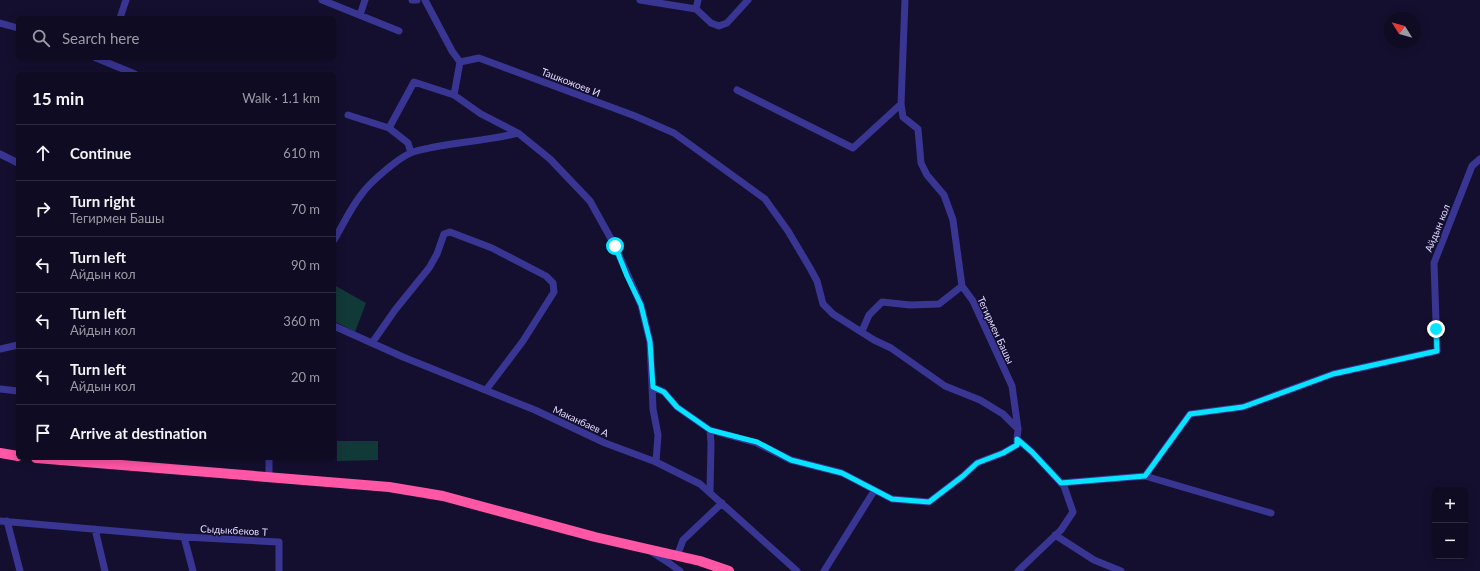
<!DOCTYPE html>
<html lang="en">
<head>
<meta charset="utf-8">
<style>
	body { margin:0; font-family:Lato,sans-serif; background:#18142a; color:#f1f3f6 }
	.controls { position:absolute; right:12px; bottom:12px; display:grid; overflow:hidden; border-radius:6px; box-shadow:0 2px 10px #0003 }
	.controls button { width:36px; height:36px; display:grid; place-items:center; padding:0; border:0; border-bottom:1px solid #2f2b40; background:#0f0b22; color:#f1f3f6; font:20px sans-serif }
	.compass { position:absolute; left:1384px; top:12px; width:36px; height:36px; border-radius:50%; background:#0f0b22; box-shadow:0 2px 10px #0003; rotate:307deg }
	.stop { position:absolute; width:12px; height:12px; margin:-9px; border:3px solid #07e4ff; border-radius:50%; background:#fff }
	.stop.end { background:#07e4ff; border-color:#fff; box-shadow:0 1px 4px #0008 }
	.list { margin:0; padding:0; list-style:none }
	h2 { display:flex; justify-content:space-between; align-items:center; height:52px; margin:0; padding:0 16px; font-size:17px }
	h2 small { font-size:13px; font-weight:400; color:#9b9ba5 }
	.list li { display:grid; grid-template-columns:26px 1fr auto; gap:12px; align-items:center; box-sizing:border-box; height:56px; padding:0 16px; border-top:1px solid #2f2b40 }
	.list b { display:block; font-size:15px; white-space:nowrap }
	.list p { margin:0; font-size:13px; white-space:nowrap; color:#9b9ba5 }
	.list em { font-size:13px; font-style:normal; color:#9b9ba5 }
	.icon { flex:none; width:22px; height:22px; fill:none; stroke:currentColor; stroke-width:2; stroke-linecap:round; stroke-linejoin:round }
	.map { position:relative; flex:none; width:1480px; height:571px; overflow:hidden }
	.search { position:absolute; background:#0f0b22; box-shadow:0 2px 10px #0003; left:16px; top:16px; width:320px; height:44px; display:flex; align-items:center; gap:10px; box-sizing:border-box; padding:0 14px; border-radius:6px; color:#9b9ba5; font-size:15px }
	.panel { position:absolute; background:#0f0b22; box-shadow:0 2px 10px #0003; left:16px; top:72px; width:320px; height:388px; border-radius:6px }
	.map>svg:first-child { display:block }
</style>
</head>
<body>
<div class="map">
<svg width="1480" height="571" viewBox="0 0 1480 571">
	<rect width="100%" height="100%" fill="#140f2e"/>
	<path fill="#113938" d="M 334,285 L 366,303 L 355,332 L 334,321 Z
		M 337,441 L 378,441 L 378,460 L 337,461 Z"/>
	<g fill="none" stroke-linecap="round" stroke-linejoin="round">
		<path stroke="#393592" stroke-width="7" d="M 322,0 L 399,31
			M 412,0 L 417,0
			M 425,0 L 452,51 L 460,62
			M 640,0 L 696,9 L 711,23 L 719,26 L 727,23 L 748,0
			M 905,0 L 901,104 L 903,117 L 918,129 L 921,163 L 927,175 L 944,195 L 953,220 L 962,286 L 973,301 L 1012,386 L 1018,429 L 1017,439 L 1032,452 L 1064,486 L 1073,512 L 1061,530 L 1018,571
			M 696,9 L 698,0
			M 360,15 L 365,0
			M 120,18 L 126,0
			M 0,23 L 18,28
			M 96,58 L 135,74
			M 460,62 L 479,58 L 635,116 L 674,133 L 765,199 L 788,231 L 810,268 L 817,281 L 823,304 L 833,314 L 874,340 L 891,348 L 945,386 L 980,400 L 1003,414 L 1018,429
			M 737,90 L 853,148 L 901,104
			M 454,95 L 460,62
			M 348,115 L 389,128 L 408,143 L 411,153
			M 389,128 L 414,82 L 454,95 L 481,114 L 518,133 L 550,159 L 590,201 L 615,246 L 641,305 L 650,342 L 653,409 L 658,435 L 656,462
			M 0,154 L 18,163
			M 334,240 C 343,225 350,209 361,195 C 369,183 399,157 413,152 C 446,142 484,142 518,133
			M 334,326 L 403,357 L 535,410 L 605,443 L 656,462 L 700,484 L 797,571
			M 862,331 L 869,315 L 882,302 L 910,305 L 939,304 L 962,286
			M 372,343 L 395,310 L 429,268 L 437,254 L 444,234 L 450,232 L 492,248 L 546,276 L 553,283 L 554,292 L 523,341 L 486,390
			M 0,349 L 18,345
			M 653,387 L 664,392 L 677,407 L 710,430 L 757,443 L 791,460 L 842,473 L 892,499 L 929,502 L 963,476 L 977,463 L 1003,453 L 1017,445 L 1017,439
			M 0,389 L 18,391
			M 1145,476 L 1271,513
			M 269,477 L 269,458
			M 1061,483 L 1145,476 L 1190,414 L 1243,407 L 1333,374 L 1437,351 L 1434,263 L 1472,166 L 1480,159
			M 710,492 L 711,443 L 710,430
			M 0,521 L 184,537 L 279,542 L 279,571
			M 7,521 L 20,571
			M 95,529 L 105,571
			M 1055,535 L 1094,560 L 1121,571
			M 184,537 L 193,571
			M 652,552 L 669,563 L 680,571
			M 677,556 L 683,540 L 722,503
			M 824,571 L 874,491"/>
		<path stroke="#ff56a6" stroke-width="10" d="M 0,453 L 18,456
			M 36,458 L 389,487 L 443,496 L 595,537 L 700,561 L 729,571"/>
	</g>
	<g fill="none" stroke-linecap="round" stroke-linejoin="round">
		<path stroke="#07e4ff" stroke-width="5" d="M 615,246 L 627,276 L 641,305 L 650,342 L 653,387 L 664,392 L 677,407 L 710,430 L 757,442 L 791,460 L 842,473 L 892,499 L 929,502 L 963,476 L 977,463 L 1003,453 L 1017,445 L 1017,439 L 1032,452 L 1061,483 L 1145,476 L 1190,414 L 1243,407 L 1333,374 L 1437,351 L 1436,329"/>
	</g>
	<g text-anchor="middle" stroke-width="3" stroke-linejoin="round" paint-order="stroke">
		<g font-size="10" fill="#e0dbff" stroke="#140f2e">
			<text transform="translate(571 82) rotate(21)" y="4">Ташкожоев И</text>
			<text transform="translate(1437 228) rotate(-68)" y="4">Айдын кол</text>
			<text transform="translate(996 330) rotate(65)" y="4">Тегирмен Башы</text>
			<text transform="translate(581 421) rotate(25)" y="4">Маканбаев А</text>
			<text transform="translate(234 530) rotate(3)" y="4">Сыдыкбеков Т</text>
		</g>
	</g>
</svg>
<div class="controls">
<button>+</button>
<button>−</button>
</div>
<svg class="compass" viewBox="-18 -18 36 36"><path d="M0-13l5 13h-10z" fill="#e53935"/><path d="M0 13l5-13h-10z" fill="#9b9ba5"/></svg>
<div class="stop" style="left:615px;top:246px"></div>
<div class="stop end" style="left:1436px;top:329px"></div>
<div class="search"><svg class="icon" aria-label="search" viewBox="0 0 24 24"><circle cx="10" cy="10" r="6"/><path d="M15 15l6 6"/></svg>Search here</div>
<section class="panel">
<h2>15 min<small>Walk · 1.1 km</small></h2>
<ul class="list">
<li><svg class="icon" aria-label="ahead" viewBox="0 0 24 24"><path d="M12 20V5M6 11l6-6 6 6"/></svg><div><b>Continue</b></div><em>610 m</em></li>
<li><svg class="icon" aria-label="right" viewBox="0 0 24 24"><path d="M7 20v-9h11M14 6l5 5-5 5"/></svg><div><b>Turn right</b><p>Тегирмен Башы</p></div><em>70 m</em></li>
<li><svg class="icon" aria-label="left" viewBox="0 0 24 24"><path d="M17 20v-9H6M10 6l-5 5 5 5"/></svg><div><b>Turn left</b><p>Айдын кол</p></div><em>90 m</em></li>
<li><svg class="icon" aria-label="left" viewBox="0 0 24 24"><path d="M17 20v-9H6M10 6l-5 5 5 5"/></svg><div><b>Turn left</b><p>Айдын кол</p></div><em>360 m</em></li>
<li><svg class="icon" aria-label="left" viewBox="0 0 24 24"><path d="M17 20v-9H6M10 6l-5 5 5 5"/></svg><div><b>Turn left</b><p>Айдын кол</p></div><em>20 m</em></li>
<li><svg class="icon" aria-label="arrive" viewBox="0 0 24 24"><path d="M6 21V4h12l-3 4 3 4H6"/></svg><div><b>Arrive at destination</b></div></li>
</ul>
</section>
</div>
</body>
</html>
